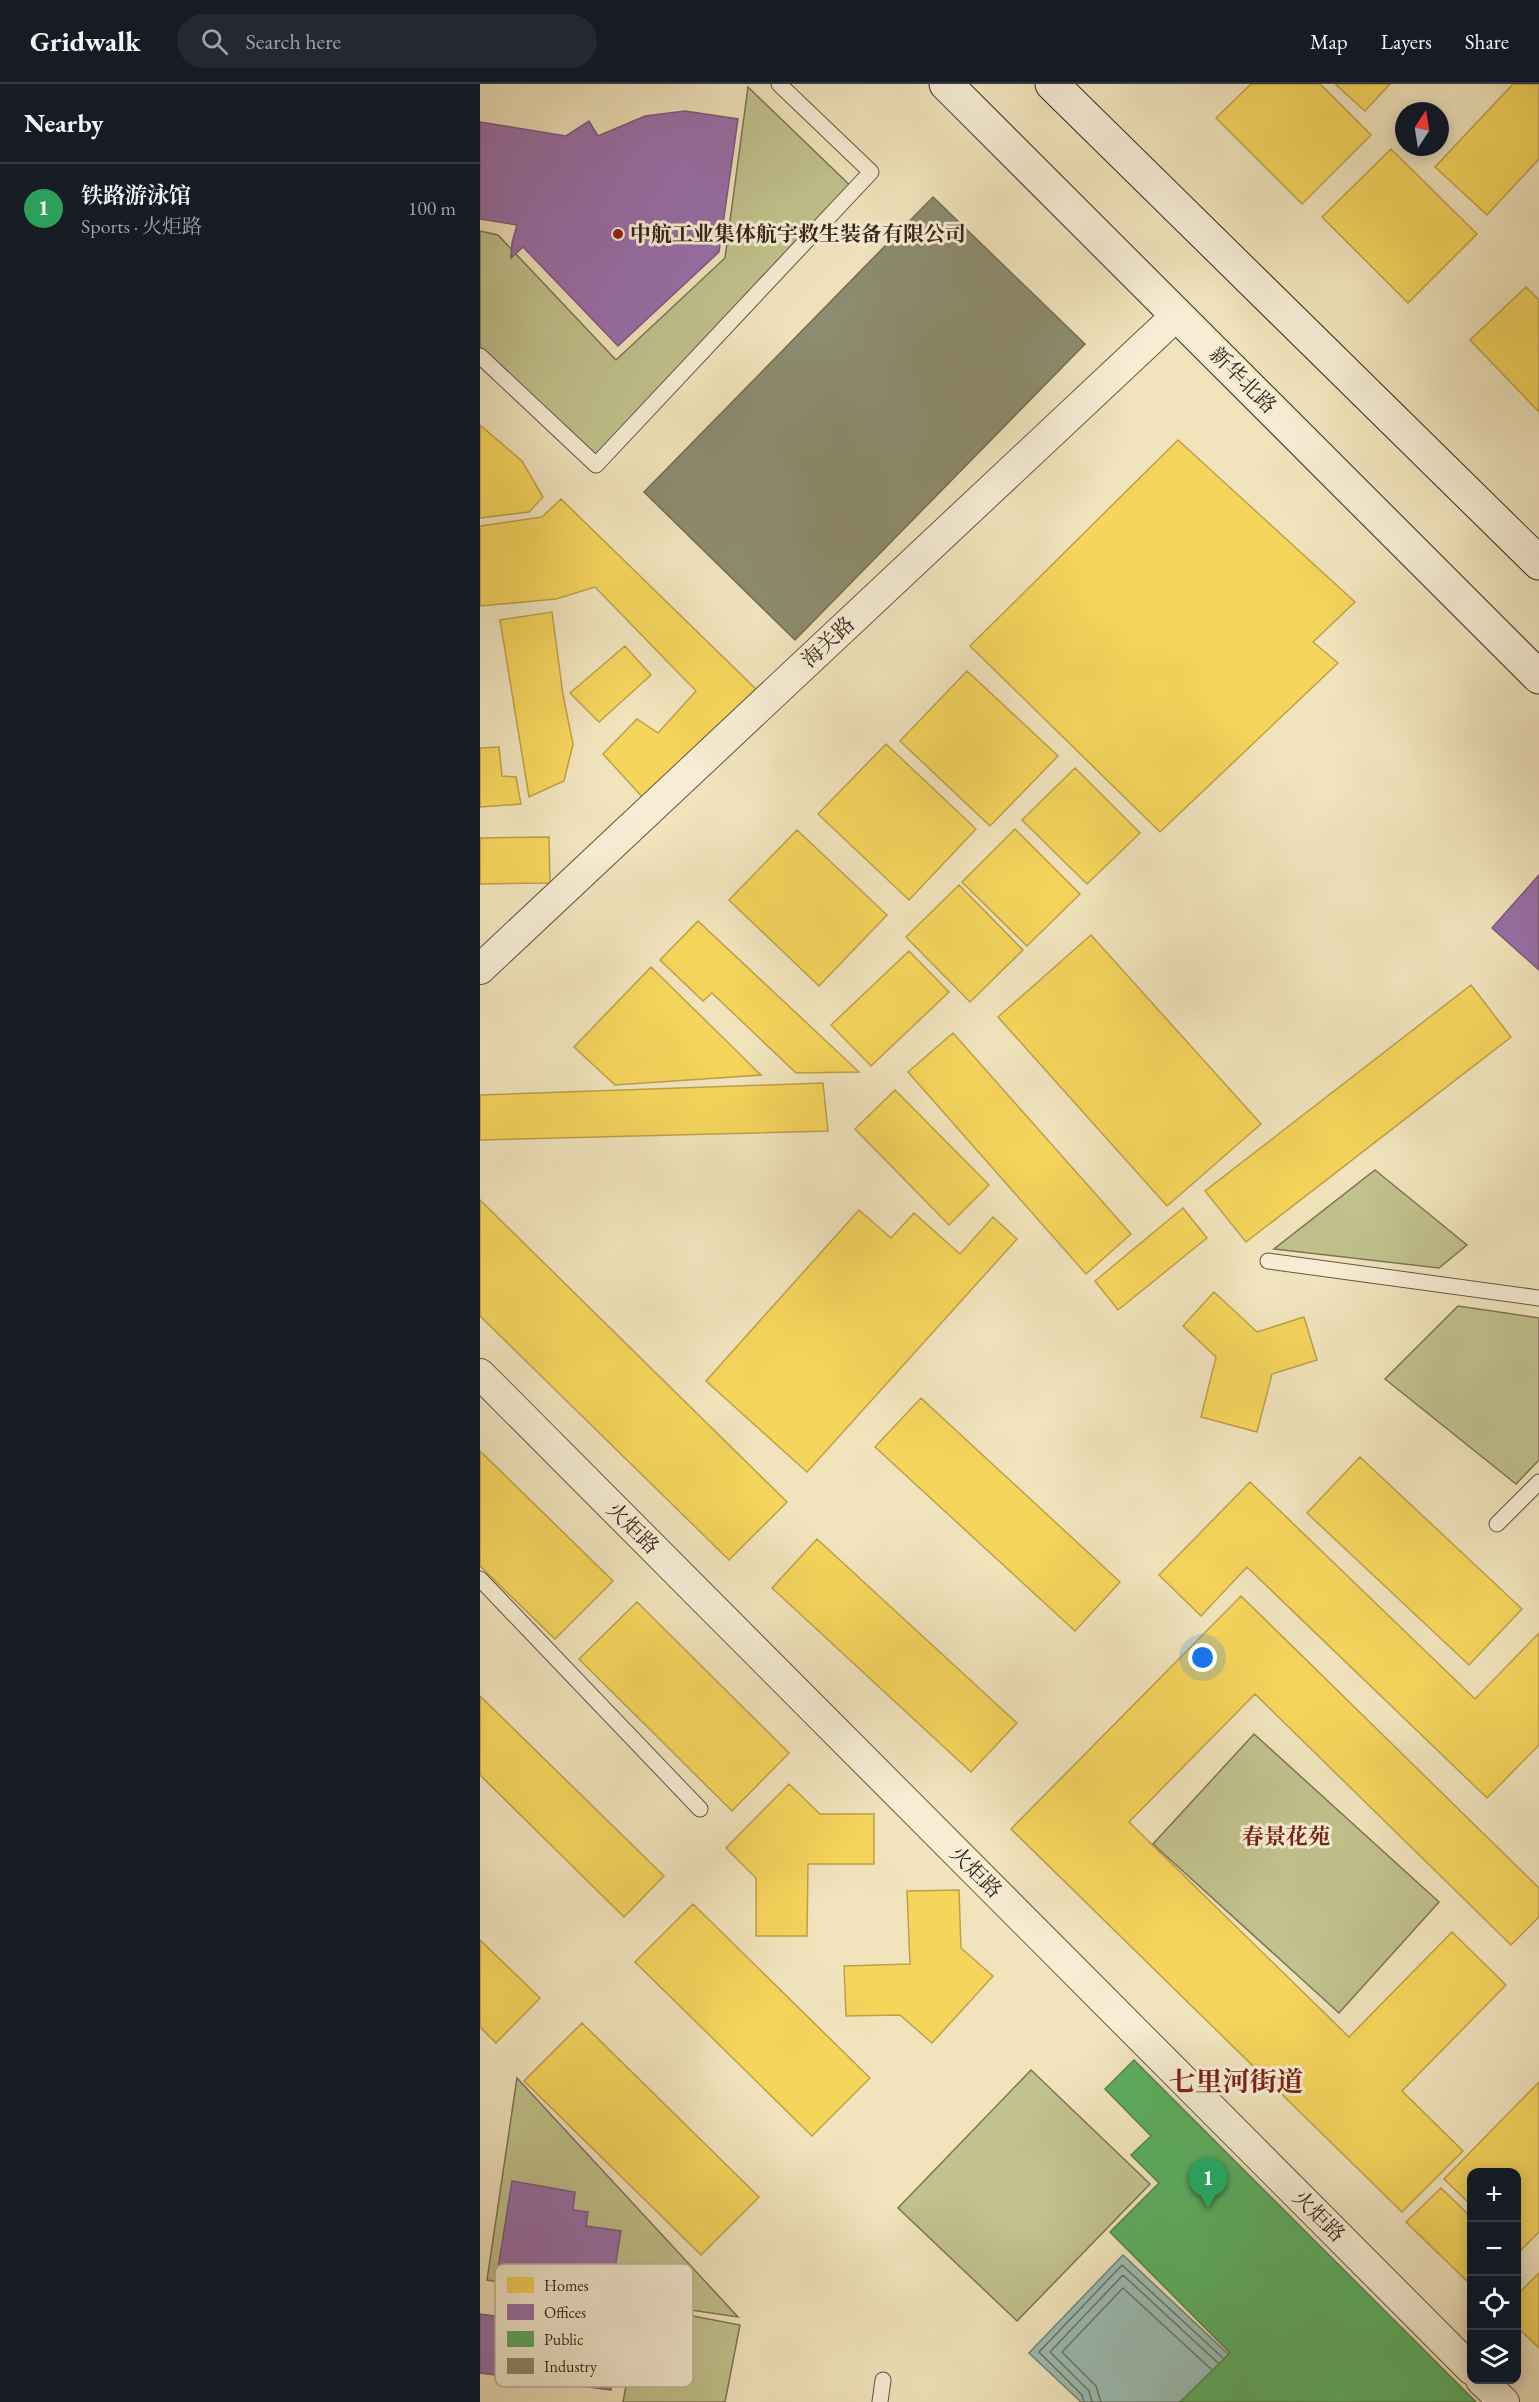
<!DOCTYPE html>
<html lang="en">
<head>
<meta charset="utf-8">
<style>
	body { margin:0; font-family:"EB Garamond","Noto Serif SC",serif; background:#242831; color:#f1f3f6 }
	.controls { position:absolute; right:18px; bottom:18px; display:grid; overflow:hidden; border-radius:12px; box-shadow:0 3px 15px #0003 }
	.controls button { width:54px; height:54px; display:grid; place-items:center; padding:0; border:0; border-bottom:2px solid #363941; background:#171b24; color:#f1f3f6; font:30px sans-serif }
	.compass { position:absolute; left:915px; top:18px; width:54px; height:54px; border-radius:50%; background:#171b24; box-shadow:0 3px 15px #0003; rotate:12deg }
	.you { position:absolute; left:723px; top:1574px; width:21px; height:21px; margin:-15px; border:4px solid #fff; border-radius:50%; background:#1a73e8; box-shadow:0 0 0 9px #1a73e833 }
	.badge { display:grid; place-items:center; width:39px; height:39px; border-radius:50%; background:#d93025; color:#fff; font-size:20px; font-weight:700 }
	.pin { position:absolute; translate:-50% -50px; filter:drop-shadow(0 2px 3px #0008) }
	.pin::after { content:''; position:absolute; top:32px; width:21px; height:18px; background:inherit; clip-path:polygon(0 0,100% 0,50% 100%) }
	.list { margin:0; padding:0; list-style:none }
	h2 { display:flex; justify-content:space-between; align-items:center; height:78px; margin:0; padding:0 24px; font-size:26px }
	h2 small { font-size:20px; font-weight:400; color:#9ea1a6 }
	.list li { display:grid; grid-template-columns:39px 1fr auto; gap:18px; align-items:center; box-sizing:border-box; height:90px; padding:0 24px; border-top:2px solid #363941 }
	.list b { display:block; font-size:22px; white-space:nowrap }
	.list p { margin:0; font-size:20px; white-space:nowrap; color:#9ea1a6 }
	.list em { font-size:20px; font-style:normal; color:#9ea1a6 }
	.icon { flex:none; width:33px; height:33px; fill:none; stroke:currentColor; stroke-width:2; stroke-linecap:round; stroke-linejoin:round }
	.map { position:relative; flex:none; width:1059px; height:2318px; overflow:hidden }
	header { display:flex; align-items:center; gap:36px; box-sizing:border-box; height:84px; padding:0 30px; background:#171b24; border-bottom:2px solid #363941 }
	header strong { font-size:28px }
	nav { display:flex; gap:33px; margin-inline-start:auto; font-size:21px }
	.search { width:420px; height:54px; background:#242831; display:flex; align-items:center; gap:15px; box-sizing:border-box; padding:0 21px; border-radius:33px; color:#9ea1a6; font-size:22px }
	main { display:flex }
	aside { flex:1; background:#171b24 }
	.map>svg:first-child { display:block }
</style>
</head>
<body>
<header>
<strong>Gridwalk</strong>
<div class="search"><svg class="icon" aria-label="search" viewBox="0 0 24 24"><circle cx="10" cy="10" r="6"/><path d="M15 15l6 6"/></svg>Search here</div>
<nav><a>Map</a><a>Layers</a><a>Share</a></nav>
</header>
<main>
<aside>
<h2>Nearby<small></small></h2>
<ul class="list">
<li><span class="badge" style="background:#2e9e5b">1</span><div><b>铁路游泳馆</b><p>Sports · 火炬路</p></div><em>100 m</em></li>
</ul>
</aside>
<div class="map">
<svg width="1059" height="2318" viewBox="0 0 1059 2318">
	<rect width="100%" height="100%" fill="#f1e4bd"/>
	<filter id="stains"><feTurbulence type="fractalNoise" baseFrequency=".00333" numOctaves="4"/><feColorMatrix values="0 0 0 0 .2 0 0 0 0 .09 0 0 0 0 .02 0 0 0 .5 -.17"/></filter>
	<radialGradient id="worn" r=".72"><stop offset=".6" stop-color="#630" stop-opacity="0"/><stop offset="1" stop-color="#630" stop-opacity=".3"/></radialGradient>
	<path fill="#c1c28d" stroke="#7c7454" stroke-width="1.5" d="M 268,3 L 378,109 L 118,378 L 0,264 L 0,147 L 18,151 L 136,276 L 245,174 Z
		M 895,1086 L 987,1161 L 959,1184 L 794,1165 Z
		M 978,1222 L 1059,1234 L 1059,1376 L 1036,1400 L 905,1295 Z
		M 774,1650 L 959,1818 L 859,1929 L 673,1760 Z
		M 551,1986 L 670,2100 L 537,2237 L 418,2124 Z
		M 37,1994 L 258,2233 L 7,2196 Z
		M 161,2222 L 260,2241 L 245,2318 L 143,2318 Z"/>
	<path fill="#9bbeb5" stroke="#738177" stroke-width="1.5" d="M 643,2171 L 799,2318 L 601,2318 L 549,2269 Z"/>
	<path fill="#f6d55c" stroke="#bda048" stroke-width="1.5" d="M 771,0 L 840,0 L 891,51 L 822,120 L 736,34 Z
		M 855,0 L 910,0 L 885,27 Z
		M 1033,0 L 1059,0 L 1059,75 L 1007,131 L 955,83 Z
		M 911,65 L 997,150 L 928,219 L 842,133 Z
		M 1046,203 L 1059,216 L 1059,328 L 990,256 Z
		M 0,341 L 42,377 L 63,413 L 49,428 L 0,434 Z
		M 698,356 L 875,518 L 833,558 L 858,579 L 680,748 L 490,562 Z
		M 81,415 L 280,609 L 165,716 L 123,670 L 157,635 L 178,649 L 216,607 L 115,503 L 76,515 L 0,522 L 0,442 L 62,433 Z
		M 72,528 L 83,611 L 93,660 L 84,697 L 49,713 L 20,536 Z
		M 145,562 L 171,591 L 119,638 L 90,609 Z
		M 487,587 L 578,672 L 510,742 L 420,657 Z
		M 406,660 L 496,745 L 429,816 L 338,730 Z
		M 19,663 L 22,692 L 36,693 L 41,720 L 0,723 L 0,664 Z
		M 595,684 L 660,749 L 607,800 L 542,736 Z
		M 535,745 L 600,810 L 547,862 L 482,798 Z
		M 317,746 L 407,831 L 339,902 L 249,816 Z
		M 69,753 L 70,799 L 0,800 L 0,754 Z
		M 479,801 L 543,866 L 490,918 L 426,853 Z
		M 218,837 L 379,988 L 316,989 L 232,909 L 223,917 L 180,876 Z
		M 611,851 L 781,1040 L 687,1122 L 518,933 Z
		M 429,867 L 469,908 L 391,982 L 351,941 Z
		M 171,883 L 281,991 L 135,1001 L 94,963 Z
		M 991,901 L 1031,953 L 766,1158 L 725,1107 Z
		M 473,949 L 651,1150 L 606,1190 L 428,988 Z
		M 343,999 L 348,1047 L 0,1056 L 0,1011 Z
		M 415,1006 L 509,1101 L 469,1141 L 375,1045 Z
		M 0,1116 L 307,1418 L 249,1476 L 0,1232 Z
		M 703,1124 L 727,1154 L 638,1226 L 615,1197 Z
		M 379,1126 L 411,1154 L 434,1129 L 480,1170 L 513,1133 L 537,1155 L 327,1388 L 226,1297 Z
		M 734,1208 L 777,1248 L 824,1233 L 837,1276 L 792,1290 L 777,1348 L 721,1333 L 736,1273 L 703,1242 Z
		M 441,1314 L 640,1498 L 595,1547 L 395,1363 Z
		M 0,1367 L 133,1497 L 75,1555 L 0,1482 Z
		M 880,1373 L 1042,1525 L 989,1581 L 827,1429 Z
		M 770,1398 L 995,1615 L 1059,1549 L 1059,1661 L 1007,1714 L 767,1483 L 721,1532 L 679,1491 Z
		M 337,1455 L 537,1639 L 491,1688 L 292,1504 Z
		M 761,1512 L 1059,1804 L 1059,1833 L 1031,1861 L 775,1610 L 649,1738 L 869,1953 L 972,1848 L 1026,1901 L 922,2007 L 983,2067 L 922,2128 L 531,1745 Z
		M 157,1518 L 309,1669 L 252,1727 L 99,1575 Z
		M 0,1612 L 184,1792 L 144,1833 L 0,1691 Z
		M 309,1700 L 340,1730 L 394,1730 L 394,1780 L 328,1780 L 327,1852 L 276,1852 L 276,1794 L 246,1764 Z
		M 479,1806 L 481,1864 L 513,1892 L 452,1959 L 420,1931 L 366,1932 L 364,1882 L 430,1880 L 427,1807 Z
		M 213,1820 L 390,1994 L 332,2052 L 155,1878 Z
		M 0,1856 L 60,1914 L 16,1959 L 0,1943 Z
		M 102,1939 L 279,2113 L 221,2171 L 44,1997 Z
		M 1059,1998 L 1059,2148 L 1039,2168 L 1036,2166 L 1036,2088 L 992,2088 L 992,2122 L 964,2095 Z
		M 961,2104 L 992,2134 L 992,2202 L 926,2138 Z
		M 1059,2189 L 1059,2264 L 1036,2242 L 1036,2212 Z"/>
	<path fill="#9970ab" stroke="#7c5a80" stroke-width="1.5" d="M 205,27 L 258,35 L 239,168 L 138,262 L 43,163 L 31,174 L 32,159 L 37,141 L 0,135 L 0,38 L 86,52 L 109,37 L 118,52 L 165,32 Z
		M 1059,791 L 1059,886 L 1012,844 Z
		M 32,2097 L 95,2108 L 93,2126 L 108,2128 L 106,2142 L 141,2147 L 131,2209 L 17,2191 Z
		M 0,2230 L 138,2248 L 131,2306 L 0,2289 Z"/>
	<path fill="#5aae61" stroke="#50854c" stroke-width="1.5" d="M 654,1976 L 996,2318 L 700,2318 L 750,2269 L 630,2148 L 679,2099 L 651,2071 L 671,2052 L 625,2005 Z"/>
	<path fill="#8c8c6e" stroke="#736d55" stroke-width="1.5" d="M 453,113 L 605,260 L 315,556 L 164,408 Z"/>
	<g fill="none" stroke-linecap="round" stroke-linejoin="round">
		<path stroke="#6a7268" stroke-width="1.5" d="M 604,2318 L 602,2311 L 559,2268 L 642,2181 L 743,2274
			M 612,2318 L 609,2307 L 570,2268 L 643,2191 L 738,2279
			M 621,2318 L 616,2302 L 582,2268 L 643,2204 L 731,2285"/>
		<g stroke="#654" stroke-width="17">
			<path id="lane" d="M 0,272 L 116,381 L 391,88 L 299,0
				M 788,1177 L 1059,1214
				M 1017,1440 L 1059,1398
				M 0,1495 L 220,1725
				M 400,2318 L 403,2296"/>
		</g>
		<g stroke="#654" stroke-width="32">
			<path id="street" d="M 0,885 L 697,231
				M 0,1290 L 992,2286
				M 1001,2296 L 1024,2318"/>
		</g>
		<g stroke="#38251b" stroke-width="35">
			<path id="secondary" d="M 466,0 L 1059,593
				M 572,0 L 1059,479"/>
		</g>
		<use href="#lane" stroke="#f6edd4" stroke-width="15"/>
		<use href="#street" stroke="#f6edd4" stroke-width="30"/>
		<use href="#secondary" stroke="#f6edd4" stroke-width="33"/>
	</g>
	<circle fill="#8f2418" stroke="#f6edd4" stroke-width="2" cx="138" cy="150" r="6"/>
	<g text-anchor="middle" stroke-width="6" stroke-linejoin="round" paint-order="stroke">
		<g font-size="21" font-weight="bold" fill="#38251b" stroke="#f6edd4" text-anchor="start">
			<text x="150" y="157">中航工业集体航宇救生装备有限公司</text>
		</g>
		<g font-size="21" fill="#38251b" stroke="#f6edd4">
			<text transform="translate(763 296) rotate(45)" y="7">新华北路</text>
			<text transform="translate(348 558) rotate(-43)" y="7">海关路</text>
			<text transform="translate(153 1444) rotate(45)" y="7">火炬路</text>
			<text transform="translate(496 1788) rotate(45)" y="7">火炬路</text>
			<text transform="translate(839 2132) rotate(45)" y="7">火炬路</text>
		</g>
		<g font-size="22" font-weight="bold" fill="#7a1f14" stroke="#f6edd4">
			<text x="806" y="1760">春景花苑</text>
		</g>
		<g font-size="27" font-weight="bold" fill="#7a1f14" stroke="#f6edd4">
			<text x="756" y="2007">七里河街道</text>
		</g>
	</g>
	<rect x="15" y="2180" width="198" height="123" rx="9" fill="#f6edd4" stroke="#bdb19c" stroke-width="1.5"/>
	<rect x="27" y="2193" width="27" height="16" fill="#f6d55c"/>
	<rect x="27" y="2220" width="27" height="16" fill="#9970ab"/>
	<rect x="27" y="2247" width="27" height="16" fill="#5aae61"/>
	<rect x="27" y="2274" width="27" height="16" fill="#8c8c6e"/>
	<g font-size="16" fill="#38251b">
		<text x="64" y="2207">Homes</text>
		<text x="64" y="2234">Offices</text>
		<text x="64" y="2261">Public</text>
		<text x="64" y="2288">Industry</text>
	</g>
	<rect width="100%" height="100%" filter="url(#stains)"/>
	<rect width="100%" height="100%" fill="url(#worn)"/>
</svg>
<div class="controls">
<button>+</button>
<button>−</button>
<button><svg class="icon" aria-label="locate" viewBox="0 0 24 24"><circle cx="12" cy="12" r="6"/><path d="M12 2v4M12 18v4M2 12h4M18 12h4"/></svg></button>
<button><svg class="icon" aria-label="layers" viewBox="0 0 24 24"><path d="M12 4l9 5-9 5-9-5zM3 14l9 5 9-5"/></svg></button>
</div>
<svg class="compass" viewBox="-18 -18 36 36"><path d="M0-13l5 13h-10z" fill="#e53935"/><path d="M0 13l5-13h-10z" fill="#9ea1a6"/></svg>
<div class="you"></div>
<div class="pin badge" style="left:728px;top:2124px;background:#2e9e5b">1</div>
</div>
</main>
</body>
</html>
